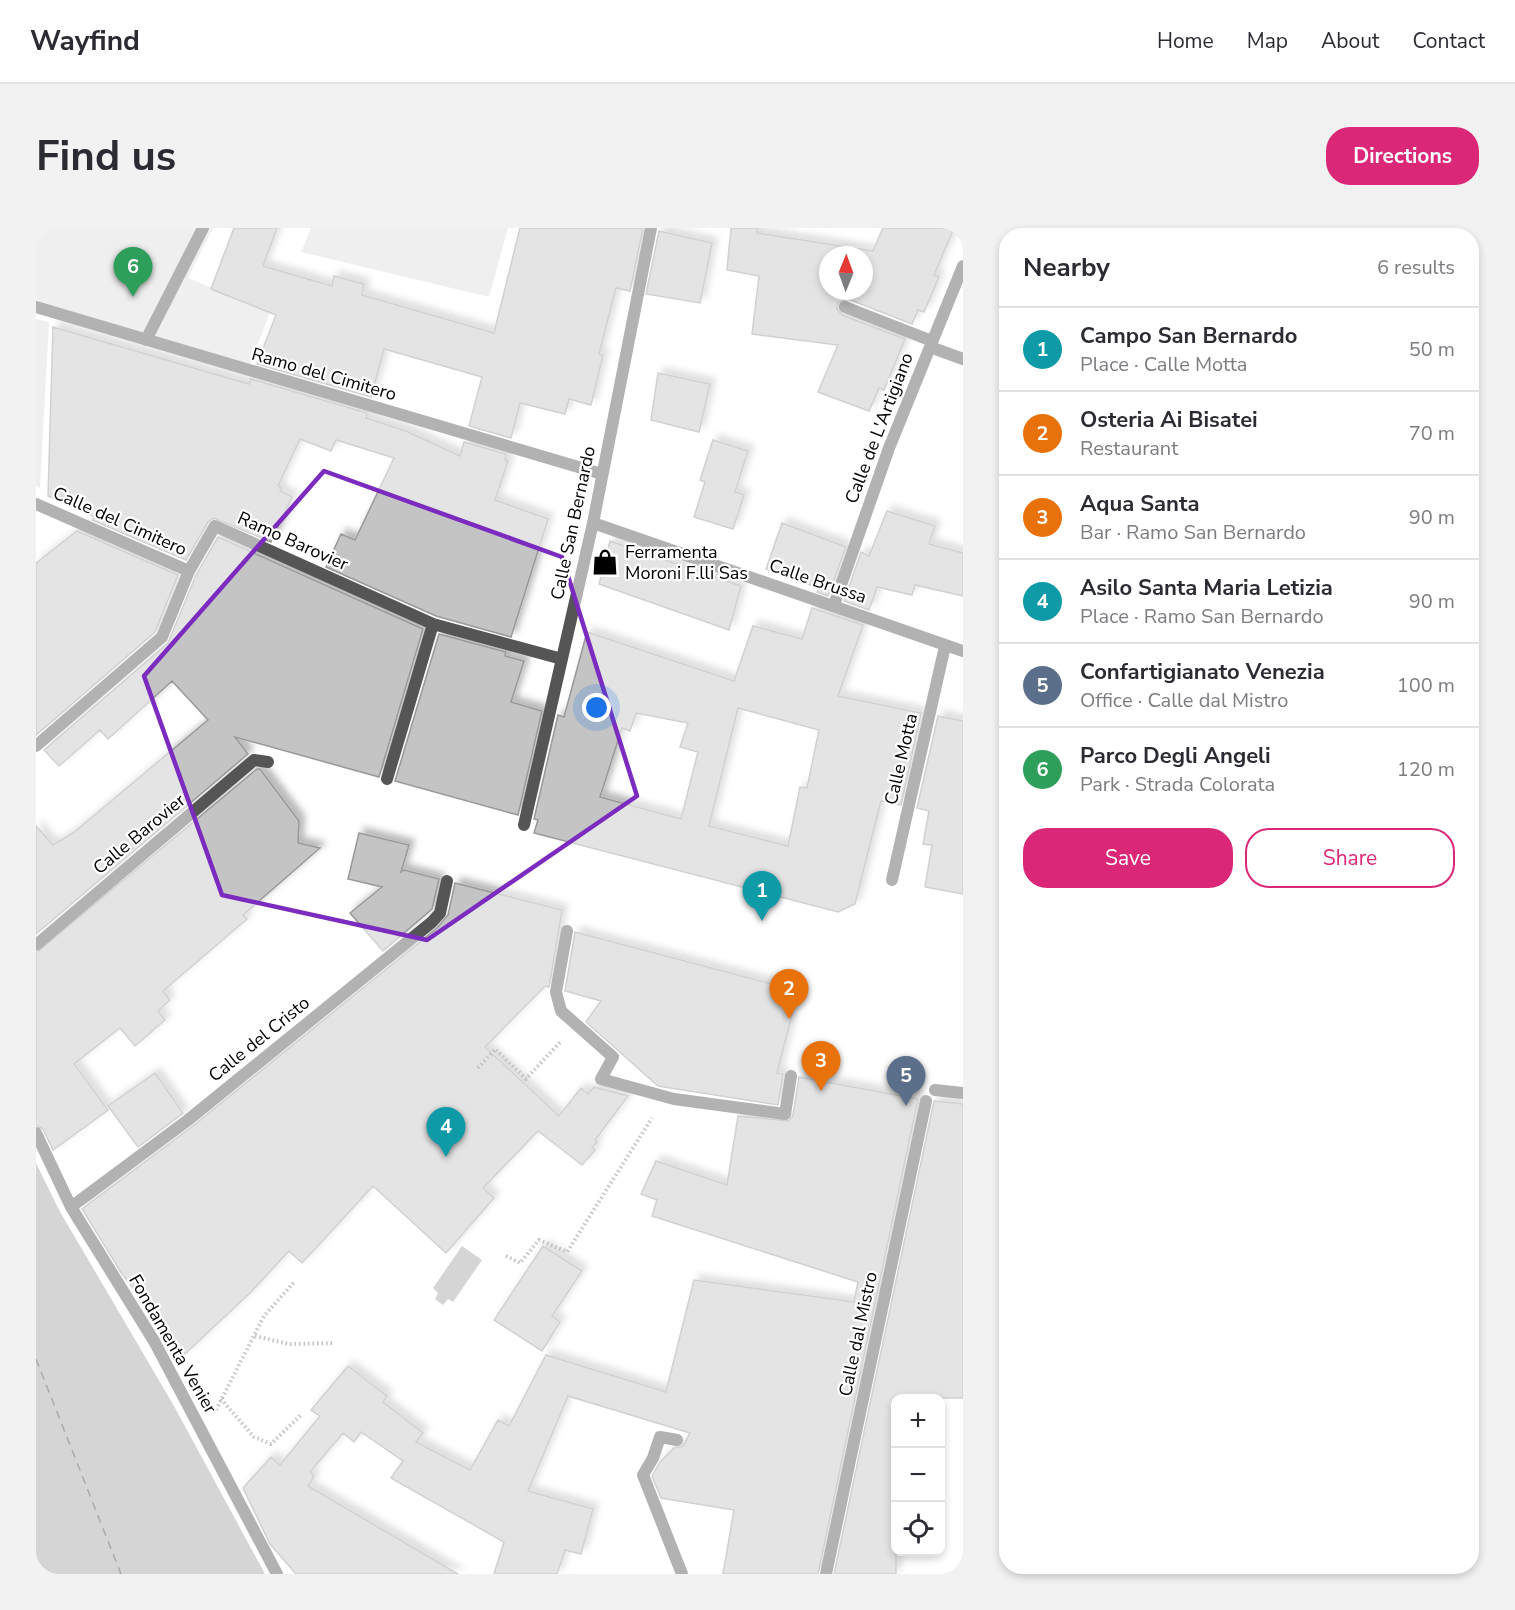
<!DOCTYPE html>
<html lang="en">
<head>
<meta charset="utf-8">
<style>
	body { margin:0; font-family:"Nunito Sans",sans-serif; background:#f2f2f3; color:#2b2b33 }
	.controls { position:absolute; right:18px; bottom:18px; display:grid; overflow:hidden; border-radius:12px; box-shadow:0 3px 9px #0003 }
	.controls button { width:54px; height:54px; display:grid; place-items:center; padding:0; border:0; border-bottom:2px solid #e1e1e2; background:#fff; color:#2b2b33; font:30px sans-serif }
	.compass { position:absolute; left:783px; top:18px; width:54px; height:54px; border-radius:50%; background:#fff; box-shadow:0 3px 9px #0003; rotate:1deg }
	.you { position:absolute; left:561px; top:480px; width:21px; height:21px; margin:-15px; border:4px solid #fff; border-radius:50%; background:#1a73e8; box-shadow:0 0 0 9px #1a73e833 }
	.badge { display:grid; place-items:center; width:39px; height:39px; border-radius:50%; background:#db2777; color:#fff; font-size:20px; font-weight:700 }
	.pin { position:absolute; translate:-50% -50px; filter:drop-shadow(0 2px 3px #0008) }
	.pin::after { content:''; position:absolute; top:32px; width:21px; height:18px; background:inherit; clip-path:polygon(0 0,100% 0,50% 100%) }
	.list { margin:0; padding:0; list-style:none }
	h2 { display:flex; justify-content:space-between; align-items:center; height:78px; margin:0; padding:0 24px; font-size:26px }
	h2 small { font-size:20px; font-weight:400; color:#7c7c81 }
	.list li { display:grid; grid-template-columns:39px 1fr auto; gap:18px; align-items:center; box-sizing:border-box; height:84px; padding:0 24px; border-top:2px solid #e1e1e2 }
	.list b { display:block; font-size:22px; white-space:nowrap }
	.list p { margin:0; font-size:20px; white-space:nowrap; color:#7c7c81 }
	.list em { font-size:20px; font-style:normal; color:#7c7c81 }
	.actions { display:flex; gap:12px; padding:18px 24px }
	.actions a { flex:1; padding:14px 0; border:2px solid #db2777; border-radius:24px; text-align:center; font-size:21px; color:#db2777 }
	.actions .main { background:#db2777; color:#fff }
	.icon { flex:none; width:33px; height:33px; fill:none; stroke:currentColor; stroke-width:2; stroke-linecap:round; stroke-linejoin:round }
	.map { position:relative; flex:none; width:927px; height:1346px; overflow:hidden; border-radius:24px }
	header { display:flex; align-items:center; gap:36px; box-sizing:border-box; height:84px; padding:0 30px; background:#fff; border-bottom:2px solid #e1e1e2 }
	header strong { font-size:28px }
	nav { display:flex; gap:33px; margin-inline-start:auto; font-size:21px }
	.intro { display:flex; align-items:center; justify-content:space-between; box-sizing:border-box; height:144px; padding:0 36px }
	h1 { margin:0; font-size:42px }
	.button { padding:15px 27px; border-radius:24px; background:#db2777; color:#fff; font-size:21px; font-weight:700 }
	main { display:flex; gap:36px; padding:0 36px }
	aside { flex:1; background:#fff; border-radius:24px; box-shadow:0 3px 9px #0003 }
	.map>svg:first-child { display:block }
</style>
</head>
<body>
<header>
<strong>Wayfind</strong>
<nav><a>Home</a><a>Map</a><a>About</a><a>Contact</a></nav>
</header>
<div class="intro"><h1>Find us</h1><a class="button">Directions</a></div>
<main>
<div class="map">
<svg width="927" height="1346" viewBox="0 0 927 1346">
	<defs>
		<filter id="shadow"><feDropShadow dx="5.5" dy="-5.5" stdDeviation="3" flood-color="#0004"/></filter>
	</defs>
	<rect width="100%" height="100%" fill="#fff"/>
	<path fill="#dcdcdc" d="M 0,0 L 177,0 L 152,50 L 234,84 L 212,142 L 0,79 Z
		M 275,0 L 472,0 L 453,69 L 265,24 Z
		M 0,91 L 13,94 L 4,260 L 0,258 Z"/>
	<path fill="#a3a3a3" d="M 0,935 L 23,982 L 138,1178 L 229,1346 L 0,1346 Z
		M 426,1018 L 446,1032 L 417,1074 L 412,1071 L 407,1077 L 399,1071 L 402,1065 L 397,1060 Z"/>
	<g fill="none" stroke-linecap="round" stroke-linejoin="round">
		<path stroke="#444" stroke-width="1.5" stroke-dasharray="8 6" stroke-linecap="butt" d="M 0,1131 L 85,1346"/>
	</g>
	<path fill="#c4c4c4" stroke="#999" stroke-width="1.5" fill-rule="evenodd" filter="url(#shadow)" d="M 198,0 L 241,0 L 227,38 L 296,58 L 298,48 L 328,56 L 326,67 L 458,105 L 484,0 L 607,0 L 594,63 L 580,60 L 563,126 L 567,127 L 555,177 L 533,171 L 529,186 L 484,175 L 475,210 L 433,198 L 446,149 L 348,121 L 335,169 L 221,136 L 240,87 L 175,61 Z
		M 695,0 L 721,0 L 721,5 L 837,23 L 847,0 L 918,0 L 898,47 L 903,49 L 888,84 L 882,82 L 876,96 L 812,71 L 802,75 L 801,81 L 806,87 L 869,111 L 848,162 L 843,160 L 833,183 L 782,164 L 802,117 L 716,106 L 723,48 L 691,42 ZM 792,27 L 828,27 L 828,63 L 792,63 Z
		M 623,3 L 676,15 L 664,75 L 610,66 Z
		M 17,99 L 213,156 L 215,151 L 331,185 L 330,190 L 370,203 L 424,228 L 428,214 L 470,226 L 469,232 L 472,233 L 459,272 L 512,291 L 475,409 L 400,388 L 290,339 L 305,306 L 319,312 L 358,230 L 300,212 L 295,223 L 264,211 L 242,258 L 246,260 L 244,263 L 256,269 L 235,314 L 178,290 L 172,294 L 150,332 L 56,292 L 59,289 L 12,268 Z
		M 622,145 L 674,156 L 663,204 L 615,192 Z
		M 677,212 L 712,223 L 699,264 L 708,267 L 697,301 L 658,289 L 669,254 L 664,252 Z
		M 851,283 L 899,298 L 893,316 L 927,325 L 927,368 L 879,357 L 876,367 L 841,359 L 833,382 L 808,373 L 825,324 L 833,328 Z
		M 746,295 L 810,319 L 792,368 L 781,364 L 783,360 L 730,341 Z
		M 41,303 L 142,347 L 119,404 L 0,507 L 0,335 Z
		M 182,309 L 387,401 L 343,549 L 199,509 L 212,526 L 0,706 L 0,598 L 17,617 L 37,605 L 172,492 L 136,453 L 72,511 L 64,502 L 23,538 L 8,522 L 132,415 L 160,347 Z
		M 574,313 L 705,358 L 693,402 L 563,356 Z
		M 776,380 L 827,397 L 802,468 L 885,485 L 865,577 L 845,573 L 819,676 L 802,684 L 498,605 L 502,592 L 498,591 L 522,487 L 528,489 L 551,404 L 698,453 L 717,398 L 766,411 ZM 702,480 L 783,502 L 771,560 L 764,559 L 752,618 L 673,598 ZM 600,485 L 652,495 L 644,519 L 662,524 L 645,591 L 564,569 L 586,500 L 594,503 Z
		M 403,406 L 470,424 L 469,428 L 488,433 L 475,474 L 506,483 L 482,587 L 359,553 Z
		M 902,488 L 927,493 L 927,666 L 889,659 L 896,617 L 887,616 L 893,583 L 881,580 Z
		M 221,541 L 224,541 L 263,593 L 262,615 L 284,620 L 207,687 L 211,691 L 127,763 L 134,772 L 122,783 L 129,792 L 99,818 L 84,800 L 38,836 L 72,882 L 17,922 L 7,901 L 0,897 L 0,725 Z
		M 323,605 L 373,617 L 365,644 L 368,642 L 403,651 L 396,681 L 347,723 L 314,685 L 346,659 L 312,651 Z
		M 419,655 L 526,682 L 513,759 L 509,758 L 449,819 L 523,888 L 545,860 L 552,866 L 558,859 L 592,868 L 559,912 L 561,914 L 556,919 L 559,922 L 546,937 L 502,903 L 447,960 L 458,970 L 410,1025 L 337,958 L 266,1035 L 253,1023 L 215,1064 L 149,1126 L 86,1046 L 46,981 L 157,898 L 401,700 L 412,687 Z
		M 539,704 L 762,763 L 741,845 L 747,846 L 742,877 L 622,858 L 550,794 L 565,773 L 529,763 Z
		M 119,845 L 147,885 L 102,919 L 72,878 Z
		M 763,849 L 882,871 L 782,1346 L 687,1346 L 698,1282 L 625,1270 L 616,1248 L 624,1234 L 638,1220 L 647,1218 L 654,1205 L 532,1168 L 492,1263 L 557,1281 L 545,1326 L 529,1322 L 521,1346 L 458,1346 L 468,1314 L 355,1250 L 367,1233 L 325,1204 L 318,1214 L 307,1205 L 274,1244 L 278,1248 L 272,1258 L 422,1346 L 260,1346 L 234,1316 L 207,1260 L 235,1229 L 244,1237 L 284,1188 L 275,1182 L 312,1138 L 351,1168 L 347,1174 L 387,1205 L 380,1214 L 434,1242 L 462,1192 L 473,1198 L 510,1127 L 630,1164 L 658,1052 L 818,1074 L 822,1054 L 616,988 L 621,972 L 605,966 L 620,933 L 691,957 L 702,888 L 753,893 L 757,887 Z
		M 898,873 L 927,876 L 927,1170 L 860,1170 L 860,1346 L 798,1346 Z
		M 507,1018 L 546,1043 L 516,1088 L 524,1094 L 506,1123 L 458,1092 Z"/>
	<g fill="none" stroke-linecap="round" stroke-linejoin="round">
		<path stroke="#777" stroke-width="4" stroke-dasharray="1.5 3" stroke-linecap="butt" d="M 442,840 L 459,821 L 490,851 L 526,812
			M 470,1028 L 484,1035 L 503,1012 L 531,1024 L 616,890
			M 219,1108 L 253,1116 L 298,1115
			M 185,1171 L 218,1209 L 235,1216 L 266,1186
			M 180,1182 L 228,1088 L 259,1053"/>
		<path stroke="#555" stroke-width="12" d="M 0,79 L 566,246
			M 809,79 L 896,113
			M 110,112 L 167,0
			M 894,119 L 927,131
			M 0,276 L 153,343
			M 557,295 L 927,423
			M 798,377 L 853,220 L 927,38
			M 0,518 L 126,409 L 153,343 L 179,298 L 397,396 L 526,431
			M 351,551 L 397,396
			M 488,597 L 557,295 L 615,0
			M 856,652 L 909,418
			M 531,703 L 520,764 L 525,783 L 577,829 L 565,851 L 638,871 L 749,886 L 755,848
			M 0,717 L 218,532 L 232,534
			M 899,862 L 927,865
			M 0,905 L 35,979 L 118,1113 L 241,1346
			M 35,979 L 152,892 L 396,694 L 404,685 L 411,653
			M 641,1212 L 624,1209 L 617,1230 L 607,1247 L 646,1346
			M 790,1346 L 890,873"/>
	</g>
	<path d="M0 0H927V1346H0ZM 288,243 L 526,329 L 601,568 L 391,712 L 186,667 L 108,448 Z" fill="#fff" fill-opacity=".55" fill-rule="evenodd"/>
	<path fill="none" stroke="#7b2cbf" stroke-width="4.5" stroke-linejoin="round" d="M 288,243 L 526,329 L 601,568 L 391,712 L 186,667 L 108,448 Z"/>
	<defs>
		<g id="shop-bare" transform="scale(2.07)"><path d="M-5-2.5h2.3a2.7 3.5 0 0 1 5.4 0H5L5.5 6h-11ZM-1.5-2.5h3a1.5 2.3 0 0 0-3 0Z" fill="#000" stroke="#fff" stroke-width="2.5" paint-order="stroke"/></g>
	</defs>
	<g fill-rule="evenodd">
		<use href="#shop-bare" x="569" y="334"/>
	</g>
	<g text-anchor="middle" stroke-width="4.5" stroke-linejoin="round" paint-order="stroke">
		<g font-size="18" fill="#000" stroke="#fff">
			<text transform="translate(288 146) rotate(16)" y="6">Ramo del Cimitero</text>
			<text transform="translate(843 200) rotate(-69)" y="6">Calle de L'Artigiano</text>
			<text transform="translate(84 293) rotate(24)" y="6">Calle del Cimitero</text>
			<text transform="translate(537 295) rotate(-78)" y="6">Calle San Bernardo</text>
			<text transform="translate(257 313) rotate(24)" y="6">Ramo Barovier</text>
			<text transform="translate(782 353) rotate(19)" y="6">Calle Brussa</text>
			<text transform="translate(865 531) rotate(-77)" y="6">Calle Motta</text>
			<text transform="translate(103 606) rotate(-40)" y="6">Calle Barovier</text>
			<text transform="translate(223 811) rotate(-39)" y="6">Calle del Cristo</text>
			<text transform="translate(822 1106) rotate(-78)" y="6">Calle dal Mistro</text>
			<text transform="translate(137 1116) rotate(60)" y="6">Fondamenta Venier</text>
		</g>
		<g font-size="18" fill="#000" stroke="#fff" text-anchor="start">
			<text x="589" y="330">Ferramenta<tspan x="589" dy="21">Moroni F.lli Sas</tspan></text>
		</g>
	</g>
</svg>
<div class="controls">
<button>+</button>
<button>−</button>
<button><svg class="icon" aria-label="locate" viewBox="0 0 24 24"><circle cx="12" cy="12" r="6"/><path d="M12 2v4M12 18v4M2 12h4M18 12h4"/></svg></button>
</div>
<svg class="compass" viewBox="-18 -18 36 36"><path d="M0-13l5 13h-10z" fill="#e53935"/><path d="M0 13l5-13h-10z" fill="#7c7c81"/></svg>
<div class="you"></div>
<div class="pin badge" style="left:726px;top:693px;background:#0f9aa8">1</div>
<div class="pin badge" style="left:753px;top:791px;background:#e8710a">2</div>
<div class="pin badge" style="left:785px;top:863px;background:#e8710a">3</div>
<div class="pin badge" style="left:410px;top:929px;background:#0f9aa8">4</div>
<div class="pin badge" style="left:870px;top:878px;background:#5c6f8a">5</div>
<div class="pin badge" style="left:97px;top:69px;background:#2e9e5b">6</div>
</div>
<aside>
<h2>Nearby<small>6 results</small></h2>
<ul class="list">
<li><span class="badge" style="background:#0f9aa8">1</span><div><b>Campo San Bernardo</b><p>Place · Calle Motta</p></div><em>50 m</em></li>
<li><span class="badge" style="background:#e8710a">2</span><div><b>Osteria Ai Bisatei</b><p>Restaurant</p></div><em>70 m</em></li>
<li><span class="badge" style="background:#e8710a">3</span><div><b>Aqua Santa</b><p>Bar · Ramo San Bernardo</p></div><em>90 m</em></li>
<li><span class="badge" style="background:#0f9aa8">4</span><div><b>Asilo Santa Maria Letizia</b><p>Place · Ramo San Bernardo</p></div><em>90 m</em></li>
<li><span class="badge" style="background:#5c6f8a">5</span><div><b>Confartigianato Venezia</b><p>Office · Calle dal Mistro</p></div><em>100 m</em></li>
<li><span class="badge" style="background:#2e9e5b">6</span><div><b>Parco Degli Angeli</b><p>Park · Strada Colorata</p></div><em>120 m</em></li>
</ul>
<div class="actions"><a class="main">Save</a><a>Share</a></div>
</aside>
</main>
</body>
</html>
